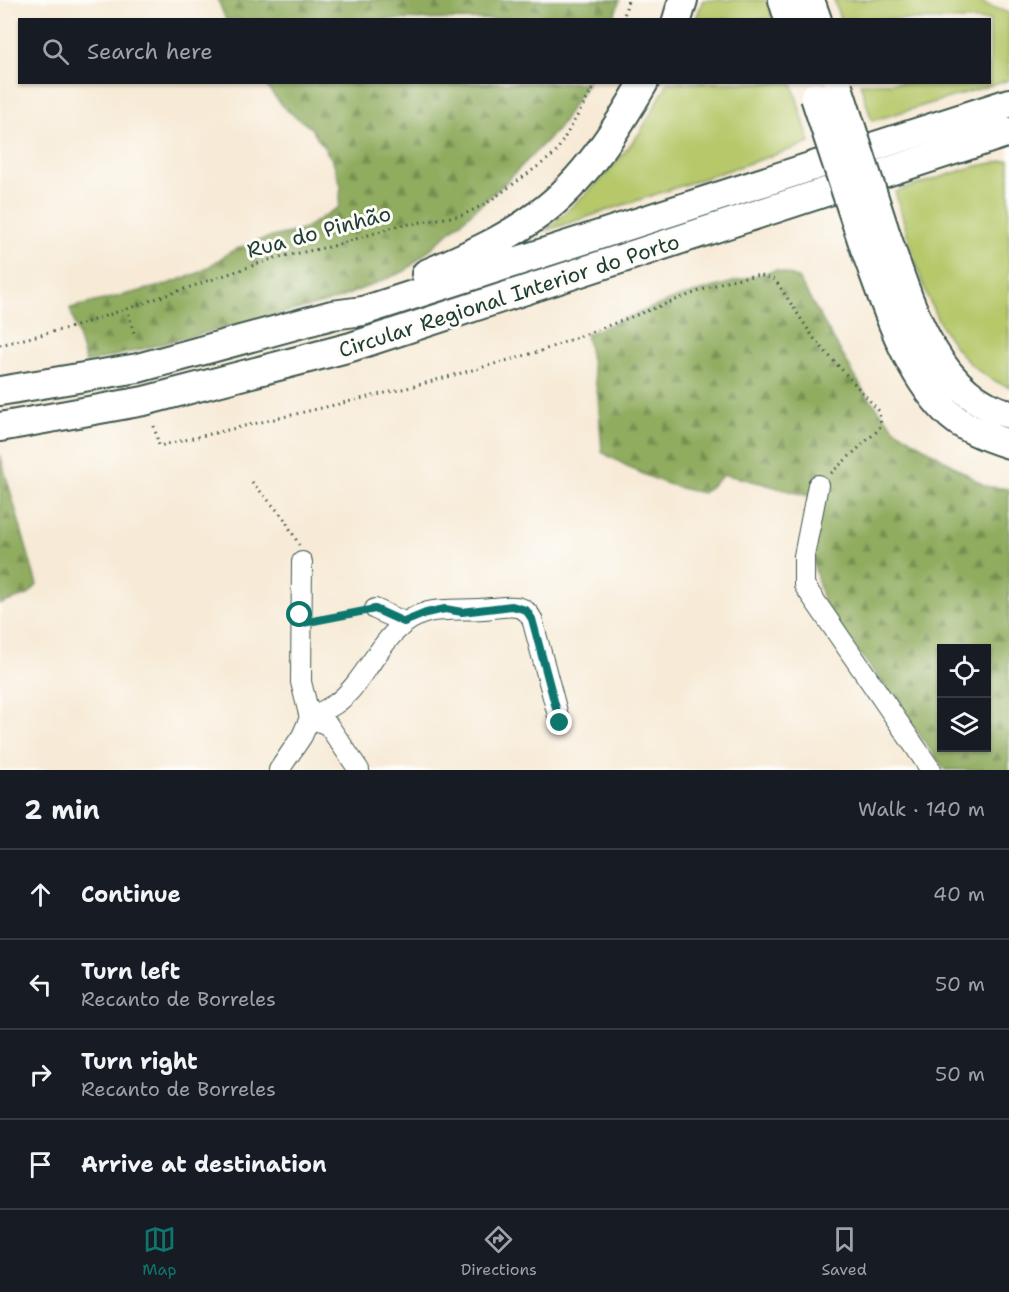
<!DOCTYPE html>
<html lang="en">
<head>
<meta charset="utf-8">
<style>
	body { margin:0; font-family:"Shantell Sans",sans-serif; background:#20242c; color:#f1f3f6 }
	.controls { position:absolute; right:18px; bottom:18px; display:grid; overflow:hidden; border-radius:0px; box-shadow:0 2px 4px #0004 }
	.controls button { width:54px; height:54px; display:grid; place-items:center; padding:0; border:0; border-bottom:2px solid #363941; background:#171b24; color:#f1f3f6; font:30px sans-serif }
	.stop { position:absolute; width:18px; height:18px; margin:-14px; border:4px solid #0f766e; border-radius:50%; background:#fff }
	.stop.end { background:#0f766e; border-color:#fff; box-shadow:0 2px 6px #0008 }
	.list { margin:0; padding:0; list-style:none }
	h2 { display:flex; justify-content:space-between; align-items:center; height:78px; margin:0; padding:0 24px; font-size:26px }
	h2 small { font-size:20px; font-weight:400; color:#9ea1a6 }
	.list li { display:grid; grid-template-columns:39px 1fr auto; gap:18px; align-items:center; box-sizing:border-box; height:90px; padding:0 24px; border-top:2px solid #363941 }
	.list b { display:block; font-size:22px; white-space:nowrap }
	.list p { margin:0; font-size:20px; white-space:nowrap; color:#9ea1a6 }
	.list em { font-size:20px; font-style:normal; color:#9ea1a6 }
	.icon { flex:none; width:33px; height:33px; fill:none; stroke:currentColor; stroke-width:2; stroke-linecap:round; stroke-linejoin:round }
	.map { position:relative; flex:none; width:1009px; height:770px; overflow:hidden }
	.search { position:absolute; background:#171b24; box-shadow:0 2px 4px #0004; left:18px; right:18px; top:18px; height:66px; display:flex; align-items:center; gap:15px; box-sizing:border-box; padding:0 21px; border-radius:0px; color:#9ea1a6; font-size:22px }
	.sheet { height:438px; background:#171b24 }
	nav { display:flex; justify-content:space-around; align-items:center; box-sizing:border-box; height:84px; border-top:2px solid #363941; background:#171b24; font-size:16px; color:#9ea1a6 }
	nav a { display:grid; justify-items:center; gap:3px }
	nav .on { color:#0f766e }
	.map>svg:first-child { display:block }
</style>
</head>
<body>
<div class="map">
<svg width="1009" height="770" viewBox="0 0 1009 770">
	<defs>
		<pattern id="forest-firs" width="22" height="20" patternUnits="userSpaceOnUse" patternTransform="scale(1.5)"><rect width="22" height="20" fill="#90ac5f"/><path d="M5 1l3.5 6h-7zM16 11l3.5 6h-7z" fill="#758d4f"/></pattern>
	</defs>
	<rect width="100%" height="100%" fill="#fdfcf7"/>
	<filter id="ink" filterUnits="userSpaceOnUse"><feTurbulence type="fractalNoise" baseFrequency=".0167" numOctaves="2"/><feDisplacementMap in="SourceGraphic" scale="12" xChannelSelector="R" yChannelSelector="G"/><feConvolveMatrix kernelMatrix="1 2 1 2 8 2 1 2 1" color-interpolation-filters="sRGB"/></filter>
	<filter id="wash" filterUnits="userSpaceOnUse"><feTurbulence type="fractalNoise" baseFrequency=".008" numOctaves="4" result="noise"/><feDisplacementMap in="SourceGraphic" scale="24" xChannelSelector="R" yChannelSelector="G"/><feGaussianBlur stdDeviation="1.35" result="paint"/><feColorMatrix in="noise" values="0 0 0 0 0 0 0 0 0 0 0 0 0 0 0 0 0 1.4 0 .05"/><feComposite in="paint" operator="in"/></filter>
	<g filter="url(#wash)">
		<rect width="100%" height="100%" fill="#f7ead6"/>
		<path fill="#b6c86b" stroke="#6a8250" stroke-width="1.5" d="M 703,0 L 767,0 L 773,19 L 696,19 Z
			M 834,0 L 974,0 L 1009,13 L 1009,80 L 872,121 L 860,83 L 990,82 L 990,20 L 840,19 Z
			M 668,83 L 792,83 L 810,143 L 545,231 L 606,175 L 639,134 Z
			M 1009,160 L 1009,387 C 931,360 917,260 895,192 L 972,167 Z"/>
		<path fill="url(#forest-firs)" stroke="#58744a" stroke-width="1.5" fill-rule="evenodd" d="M 218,0 L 620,0 L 613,19 L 226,20 Z
			M 264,83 L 587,83 L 558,129 L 503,185 L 405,271 L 335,300 L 86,363 L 70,308 L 165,285 L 201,272 L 230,252 L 259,240 L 302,230 L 339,207 L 341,186 L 333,161 L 311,128 L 284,108 Z
			M 776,270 L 798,278 L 864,392 L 895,429 L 985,486 L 1009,489 L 1009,770 L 945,770 L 824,604 L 814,566 L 810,496 C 781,490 753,479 724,475 L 703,493 C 665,487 635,471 602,452 L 598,396 L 586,334 L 679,297 ZM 942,648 L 986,648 L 986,748 L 942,748 Z
			M 0,455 L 37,585 L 28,595 L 0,604 Z"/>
	</g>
	<g filter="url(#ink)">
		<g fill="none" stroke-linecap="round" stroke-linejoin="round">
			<g stroke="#3f574c" stroke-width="22">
				<path id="minor" d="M 818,485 L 804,556 L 804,585 L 931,770
					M 302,562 L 301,682 L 310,718
					M 375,609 L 404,622
					M 310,718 C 319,713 330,708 338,702 C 371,676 384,623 428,612 C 447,608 471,611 492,608 C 507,607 524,602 532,619 L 560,723
					M 310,718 L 328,725 L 359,770
					M 279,770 L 302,736 L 310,718"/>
			</g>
			<g stroke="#3f574c" stroke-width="32">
				<path id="highway" d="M 783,0 L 789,20
					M 810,0 L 817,20
					M 677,20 L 683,0
					M 886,235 C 908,298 935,396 1009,414
					M 864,246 C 885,302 903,366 945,410 C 962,428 987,437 1009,444
					M 426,274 C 465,257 505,240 539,214 C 583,182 617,129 644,82
					M 0,391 L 138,368 L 332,315 L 363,311 L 1009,103
					M 0,427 L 144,401 L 351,347 L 1009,132"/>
			</g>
			<path stroke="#3f574c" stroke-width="3" stroke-dasharray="1.5 4.5" stroke-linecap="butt" d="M 623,20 L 628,0
				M 127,308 L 135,336
				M 0,345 L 76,326 L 275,258 L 333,246 L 397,226 L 463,215 L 487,203 L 555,154 L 597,82
				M 154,426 L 159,446 L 411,387 L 541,351 L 726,281 C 743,278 761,271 776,281 L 815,340 L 879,411 L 881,425 L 876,432 L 830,474
				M 252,482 L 284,518 L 299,545
				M 320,619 L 358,612"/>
			<use href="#minor" stroke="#fff" stroke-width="20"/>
			<use href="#highway" stroke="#fff" stroke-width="28"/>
			<g stroke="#3f574c" stroke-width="32" stroke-linecap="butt">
				<path id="highway-bridge" d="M 838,87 L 886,235
					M 815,97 L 864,246"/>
			</g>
			<use href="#highway-bridge" stroke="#fff" stroke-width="28"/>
		</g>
	</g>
	<g fill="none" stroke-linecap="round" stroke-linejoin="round" filter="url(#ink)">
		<path stroke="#0f766e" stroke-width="8" d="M 300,615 L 303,623 L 375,609 L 404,622 L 426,613 L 445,609 L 462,612 L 512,606 L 526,610 L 532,619 L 560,723"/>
	</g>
	<g text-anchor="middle" stroke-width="6" stroke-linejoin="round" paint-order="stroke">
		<g font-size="21" fill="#1f3d34" stroke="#fdfcf7">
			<text transform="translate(319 232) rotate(-15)" y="7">Rua do Pinhão</text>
			<text transform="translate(509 296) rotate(-18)" y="7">Circular Regional Interior do Porto</text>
		</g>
	</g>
</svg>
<div class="controls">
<button><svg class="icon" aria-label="locate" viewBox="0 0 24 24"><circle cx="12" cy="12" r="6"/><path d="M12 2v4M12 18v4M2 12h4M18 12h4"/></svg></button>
<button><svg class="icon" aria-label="layers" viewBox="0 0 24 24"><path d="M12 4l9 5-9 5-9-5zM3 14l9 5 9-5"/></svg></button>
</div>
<div class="stop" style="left:300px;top:615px"></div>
<div class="stop end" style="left:560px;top:723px"></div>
<div class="search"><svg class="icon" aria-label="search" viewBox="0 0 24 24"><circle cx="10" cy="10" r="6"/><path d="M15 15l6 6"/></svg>Search here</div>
</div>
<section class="sheet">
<h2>2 min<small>Walk · 140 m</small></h2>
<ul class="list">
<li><svg class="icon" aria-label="ahead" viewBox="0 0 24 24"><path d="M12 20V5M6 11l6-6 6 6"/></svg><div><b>Continue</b></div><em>40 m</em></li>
<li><svg class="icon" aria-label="left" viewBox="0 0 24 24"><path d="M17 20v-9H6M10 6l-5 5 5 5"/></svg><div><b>Turn left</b><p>Recanto de Borreles</p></div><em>50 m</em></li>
<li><svg class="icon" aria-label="right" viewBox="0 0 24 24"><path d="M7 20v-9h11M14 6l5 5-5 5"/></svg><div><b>Turn right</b><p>Recanto de Borreles</p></div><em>50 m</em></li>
<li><svg class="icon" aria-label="arrive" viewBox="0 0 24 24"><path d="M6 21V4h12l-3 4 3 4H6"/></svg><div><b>Arrive at destination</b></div></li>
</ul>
</section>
<nav>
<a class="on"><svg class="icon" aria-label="map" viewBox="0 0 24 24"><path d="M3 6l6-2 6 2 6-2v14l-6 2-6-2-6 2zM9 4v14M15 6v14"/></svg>Map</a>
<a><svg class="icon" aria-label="directions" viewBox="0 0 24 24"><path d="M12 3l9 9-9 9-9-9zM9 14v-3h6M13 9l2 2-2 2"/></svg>Directions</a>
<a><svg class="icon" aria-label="saved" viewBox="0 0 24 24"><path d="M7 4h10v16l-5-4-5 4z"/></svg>Saved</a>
</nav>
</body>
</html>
